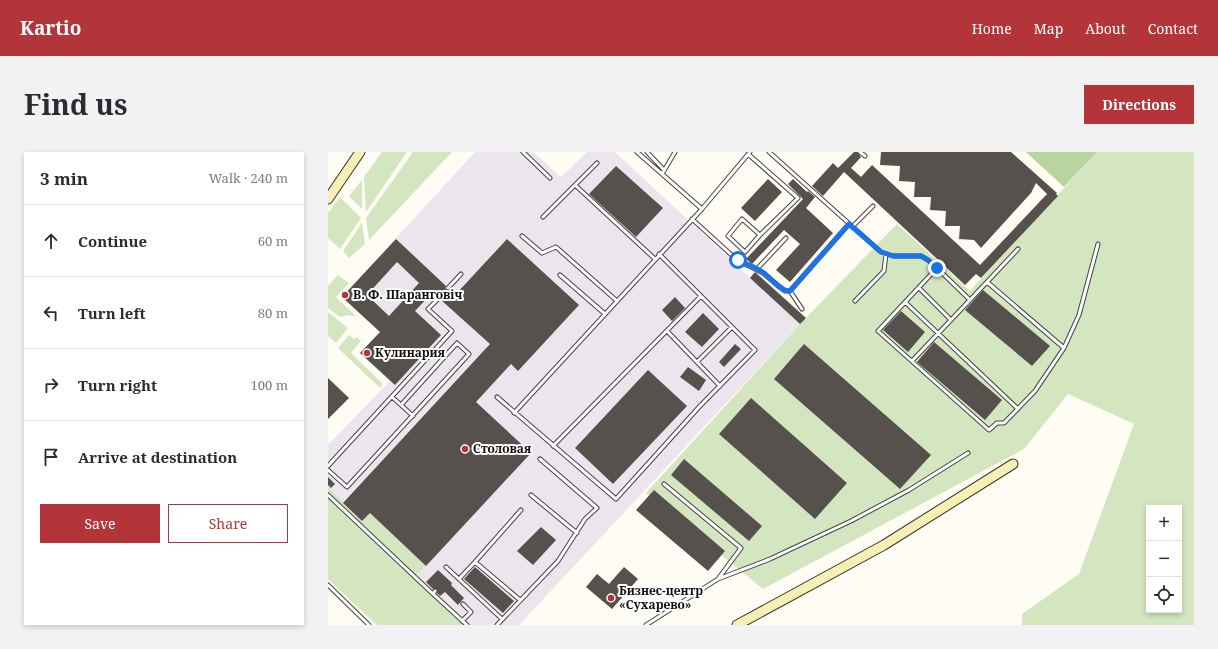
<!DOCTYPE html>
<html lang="en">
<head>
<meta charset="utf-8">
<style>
	body { margin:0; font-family:"Noto Serif",serif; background:#f2f2f3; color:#2b2b33 }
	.controls { position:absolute; right:12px; bottom:12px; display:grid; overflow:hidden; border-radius:0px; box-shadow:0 2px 6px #0003 }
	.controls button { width:36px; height:36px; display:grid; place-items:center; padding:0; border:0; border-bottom:1px solid #e1e1e2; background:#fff; color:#2b2b33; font:20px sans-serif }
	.stop { position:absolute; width:12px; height:12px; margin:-9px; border:3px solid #1a73e8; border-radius:50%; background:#fff }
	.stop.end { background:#1a73e8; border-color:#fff; box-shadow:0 1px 4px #0008 }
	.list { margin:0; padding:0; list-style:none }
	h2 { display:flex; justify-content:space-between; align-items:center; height:52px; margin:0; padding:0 16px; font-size:17px }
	h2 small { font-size:13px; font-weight:400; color:#7c7c81 }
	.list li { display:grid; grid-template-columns:26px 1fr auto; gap:12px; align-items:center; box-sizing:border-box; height:72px; padding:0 16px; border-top:1px solid #e1e1e2 }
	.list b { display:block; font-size:15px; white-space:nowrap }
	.list em { font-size:13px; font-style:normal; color:#7c7c81 }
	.actions { display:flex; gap:8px; padding:12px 16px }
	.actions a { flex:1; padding:9px 0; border:1px solid #b3353a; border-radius:0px; text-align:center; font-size:14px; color:#b3353a }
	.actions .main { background:#b3353a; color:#fff }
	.icon { flex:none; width:22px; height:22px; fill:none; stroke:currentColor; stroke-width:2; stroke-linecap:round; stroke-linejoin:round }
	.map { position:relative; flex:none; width:866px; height:473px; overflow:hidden; border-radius:0px }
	header { display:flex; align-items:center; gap:24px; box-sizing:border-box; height:56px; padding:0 20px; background:#b3353a; color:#fff }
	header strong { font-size:19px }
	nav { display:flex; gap:22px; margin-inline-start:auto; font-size:14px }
	.intro { display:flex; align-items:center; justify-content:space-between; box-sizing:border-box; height:96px; padding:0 24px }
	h1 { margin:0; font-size:28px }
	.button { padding:10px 18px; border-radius:0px; background:#b3353a; color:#fff; font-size:14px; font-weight:700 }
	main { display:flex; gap:24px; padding:0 24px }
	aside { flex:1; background:#fff; border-radius:0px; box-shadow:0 2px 6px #0003 }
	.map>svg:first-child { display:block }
</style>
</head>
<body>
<header>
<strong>Kartio</strong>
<nav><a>Home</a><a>Map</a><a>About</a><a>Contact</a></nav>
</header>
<div class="intro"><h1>Find us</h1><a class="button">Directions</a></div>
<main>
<aside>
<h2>3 min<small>Walk · 240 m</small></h2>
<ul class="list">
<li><svg class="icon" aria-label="ahead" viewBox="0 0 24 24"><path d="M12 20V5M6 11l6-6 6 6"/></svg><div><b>Continue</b></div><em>60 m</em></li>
<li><svg class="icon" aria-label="left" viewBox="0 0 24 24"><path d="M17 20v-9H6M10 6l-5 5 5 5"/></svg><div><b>Turn left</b></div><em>80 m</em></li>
<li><svg class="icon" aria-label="right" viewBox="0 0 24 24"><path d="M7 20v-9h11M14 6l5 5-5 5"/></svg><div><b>Turn right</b></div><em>100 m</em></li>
<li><svg class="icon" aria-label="arrive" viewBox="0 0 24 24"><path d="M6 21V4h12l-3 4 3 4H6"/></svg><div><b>Arrive at destination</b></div></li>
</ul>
<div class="actions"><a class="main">Save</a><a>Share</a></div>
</aside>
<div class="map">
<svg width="866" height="473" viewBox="0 0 866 473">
	<rect width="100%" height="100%" fill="#fefcf3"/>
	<path fill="#ece5ed" d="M 147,0 L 205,0 L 233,25 L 259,0 L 287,0 L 472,172 L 191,473 L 144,473 L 89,423 L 98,414 L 41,361 L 34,369 L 0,335 L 0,293 L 62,229 L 32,201 L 52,180 L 14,145 Z"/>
	<path fill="#d3e6bf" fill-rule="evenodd" d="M 54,0 L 79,0 L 38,60 L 36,25 Z
		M 85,0 L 124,0 L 41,88 L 38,66 Z
		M 769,0 L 866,0 L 866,473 L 694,473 L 694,462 L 751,422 L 806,272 L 740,242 L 696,297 L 435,437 L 318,341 L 472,172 L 569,72 L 642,139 ZM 821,356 L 851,356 L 851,458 L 821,458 Z
		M 34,28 L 34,57 L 21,44 Z
		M 12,45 L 33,66 L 12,97 L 0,86 L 0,61 Z
		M 34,71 L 37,92 L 21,106 L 15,99 Z
		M 10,123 L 21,131 L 8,145 L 29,165 L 21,163 L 12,165 L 0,156 L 0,134 Z
		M 0,160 L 20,176 L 8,191 L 0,184 Z
		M 21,183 L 26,187 L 29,185 L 33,189 L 23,201 L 55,232 L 52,236 L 10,196 Z
		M 0,335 L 34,369 L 42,361 L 98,414 L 89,423 L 144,473 L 49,473 L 0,427 Z"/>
	<path fill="#b8d5a0" d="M 698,0 L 769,0 L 736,35 Z"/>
	<path fill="#57514d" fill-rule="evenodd" d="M 526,0 L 529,0 L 533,5 L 523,16 L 533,25 L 544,13 L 652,113 L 719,42 L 708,31 L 703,41 L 653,96 L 646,88 L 631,87 L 632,74 L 617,74 L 618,59 L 602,58 L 603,45 L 586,45 L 587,30 L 571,29 L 572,14 L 552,13 L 553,0 L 683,0 L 729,41 L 728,42 L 730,44 L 653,126 L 648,122 L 637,133 L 516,20 L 495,44 L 484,34 L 505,11 L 510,16 Z
		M 288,14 L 335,56 L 308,85 L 261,42 Z
		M 440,27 L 454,40 L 427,69 L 413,56 Z
		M 465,27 L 479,40 L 480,39 L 487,45 L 478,56 L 505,81 L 462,130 L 448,118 L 472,92 L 456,78 L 424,112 L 418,107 L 475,47 L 460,32 Z
		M 68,87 L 118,134 L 117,136 L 118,138 L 123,138 L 128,142 L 179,87 L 251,153 L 190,219 L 183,212 L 148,250 L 203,301 L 98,414 L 42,361 L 34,369 L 15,351 L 162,192 L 113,148 L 113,144 L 109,144 L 105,140 L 87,159 L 113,183 L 67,233 L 32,201 L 52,180 L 14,145 ZM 69,110 L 91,131 L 61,164 L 39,143 Z
		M 427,120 L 478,166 L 472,172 L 422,126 Z
		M 655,138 L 722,194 L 704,214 L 637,158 Z
		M 347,145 L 357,156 L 344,169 L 334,158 Z
		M 573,159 L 597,180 L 580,200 L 555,178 Z
		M 375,161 L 391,177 L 374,195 L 357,180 Z
		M 606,190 L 674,248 L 657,268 L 589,210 Z
		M 407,192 L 413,197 L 396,215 L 391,210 Z
		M 476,192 L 603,303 L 572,337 L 446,227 Z
		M 360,215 L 378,228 L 371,239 L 352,225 Z
		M 320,218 L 359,254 L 285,332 L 247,296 Z
		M 0,226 L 21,246 L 0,267 Z
		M 423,246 L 519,331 L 487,367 L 391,282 Z
		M 356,307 L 434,374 L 421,389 L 343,323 Z
		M 0,325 L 7,332 L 3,336 L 0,333 Z
		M 326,338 L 397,399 L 380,419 L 308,358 Z
		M 213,375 L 228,388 L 205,413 L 189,399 Z
		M 147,415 L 186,449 L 175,461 L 136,427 Z
		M 296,415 L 310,427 L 284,457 L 258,435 L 269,422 L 281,432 Z
		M 110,418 L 124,431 L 123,433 L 136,446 L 130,453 L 117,440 L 112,444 L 109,441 L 109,437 L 105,437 L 98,430 Z"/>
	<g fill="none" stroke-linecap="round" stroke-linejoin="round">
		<g stroke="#434343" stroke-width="5">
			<path id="lane" d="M 195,0 L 222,26
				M 309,0 L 374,57
				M 319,0 L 336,18
				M 441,0 L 553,100 L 565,104 L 593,104 L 600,108 L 609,116 L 550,179 L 661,278 L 669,271 L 676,271 L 707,239 L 736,196 L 751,163 L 770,92
				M 532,0 L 537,4
				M 420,2 L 470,46 L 432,83 L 414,67 L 400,84 L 417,100 L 432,83
				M 269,11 L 247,33 L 327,107
				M 334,22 L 347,0
				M 215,65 L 247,33
				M 364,67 L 409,108 L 435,121 L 457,139 L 462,139 L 521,72
				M 524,75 L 545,54
				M 194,84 L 214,101 L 228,95 L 289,149
				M 609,116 L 642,148
				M 429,117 L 458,86
				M 232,123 L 277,162
				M 659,130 L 690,97
				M 120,136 L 133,122
				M 591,136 L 623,168
				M 462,139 L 474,157
				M 527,149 L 556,119 L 558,102
				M 577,150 L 690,257
				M 339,179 L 392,234
				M 584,209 L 659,130 L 736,196
				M 369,210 L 404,175
				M 169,245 L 288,347 L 372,254 L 427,198 L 331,102
				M 73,253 L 85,264
				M 186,261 L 374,57 L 422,0
				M 225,294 L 373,144
				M 0,314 L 124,179 L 100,157 L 111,146
				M 0,318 L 19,335 L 141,202 L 129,191 L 73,253 L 64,245
				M 336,332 L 413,396 L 390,427
				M 0,343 L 105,442 L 107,439
				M 203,343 L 249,381
				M 118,415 L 174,467
				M 131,427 L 147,410
				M 0,433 L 41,473
				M 105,442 L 139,473
				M 192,448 L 147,410 L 193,358
				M 134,469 L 143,460 L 135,452
				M 169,473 L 230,409 L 257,367 L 269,356 L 212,307
				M 318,473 L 390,427 L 442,407 L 523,369 L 581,338 L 640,301"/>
		</g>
		<g stroke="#323232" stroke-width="11">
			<path id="secondary" d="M 0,47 L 32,0
				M 409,473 L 556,393 L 685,312"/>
		</g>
		<use href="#lane" stroke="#fff" stroke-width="3"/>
		<use href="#secondary" stroke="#f7f0b5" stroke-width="9"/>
	</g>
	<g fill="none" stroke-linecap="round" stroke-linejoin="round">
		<path stroke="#1a73e8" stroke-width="5" d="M 410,108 C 418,112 428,115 436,121 C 444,127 451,139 462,139 L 521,72 L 553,100 L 565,104 L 593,104 L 600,108 L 609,116"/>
	</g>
	<g fill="#b3353a" stroke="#fff" stroke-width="1.5">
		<circle cx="17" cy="143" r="4"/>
		<circle cx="39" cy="201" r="4"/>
		<circle cx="137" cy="297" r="4"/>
		<circle cx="283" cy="446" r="4"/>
	</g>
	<g text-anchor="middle" stroke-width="4" stroke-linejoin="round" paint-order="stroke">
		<g font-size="12" font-weight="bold" fill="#101010" stroke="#fff" text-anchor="start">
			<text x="25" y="147">В. Ф. Шаранговіч</text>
			<text x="47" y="205">Кулинария</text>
			<text x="145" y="301">Столовая</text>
			<text x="291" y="443">Бизнес-центр<tspan x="291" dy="14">«Сухарево»</tspan></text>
		</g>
	</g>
</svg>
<div class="controls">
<button>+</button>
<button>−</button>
<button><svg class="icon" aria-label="locate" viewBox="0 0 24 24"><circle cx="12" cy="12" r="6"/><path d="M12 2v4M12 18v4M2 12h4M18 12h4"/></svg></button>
</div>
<div class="stop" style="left:410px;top:108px"></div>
<div class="stop end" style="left:609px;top:116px"></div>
</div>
</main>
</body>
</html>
